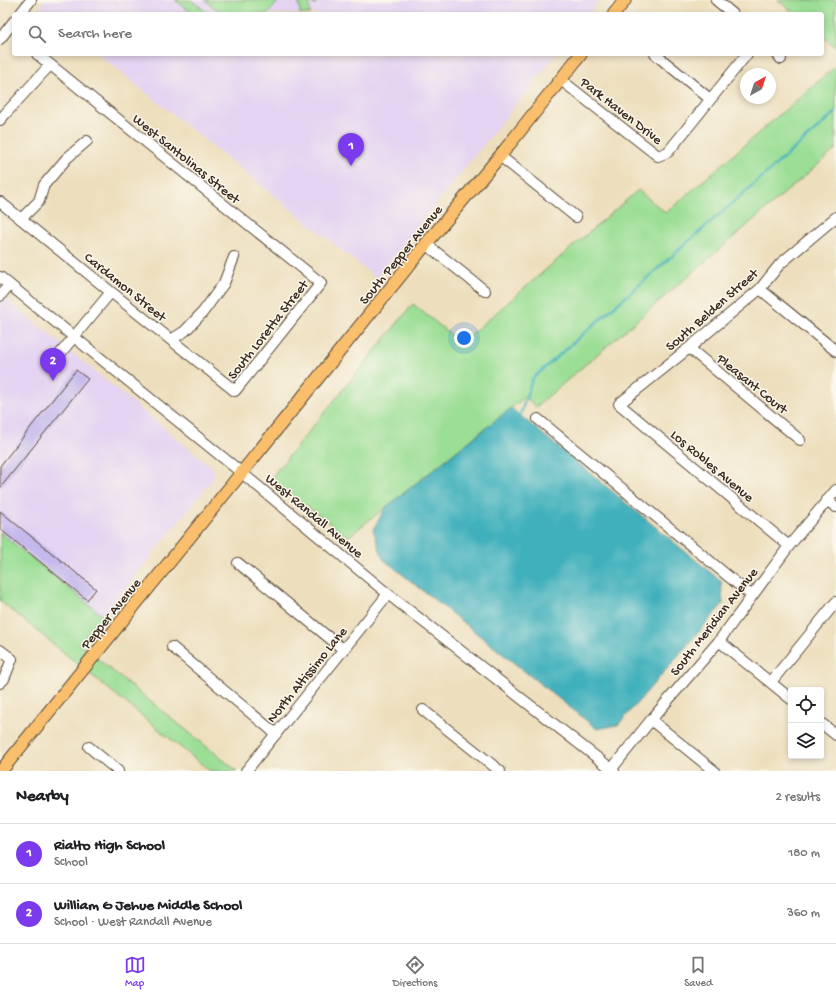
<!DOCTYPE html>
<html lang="en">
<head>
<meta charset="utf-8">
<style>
	body { margin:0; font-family:"Gochi Hand",sans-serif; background:#f6f6f6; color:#202124 }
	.controls { position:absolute; right:12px; bottom:12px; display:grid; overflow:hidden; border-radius:4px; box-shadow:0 2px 6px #0003 }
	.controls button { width:36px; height:36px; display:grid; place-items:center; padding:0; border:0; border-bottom:1px solid #e0e0e0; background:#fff; color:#202124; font:20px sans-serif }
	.compass { position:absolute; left:740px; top:68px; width:36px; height:36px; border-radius:50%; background:#fff; box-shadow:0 2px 6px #0003; rotate:39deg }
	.you { position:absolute; left:464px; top:338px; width:14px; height:14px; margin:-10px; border:3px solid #fff; border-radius:50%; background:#1a73e8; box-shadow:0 0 0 6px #1a73e833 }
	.badge { display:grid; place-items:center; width:26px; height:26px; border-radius:50%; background:#7c3aed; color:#fff; font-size:13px; font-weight:700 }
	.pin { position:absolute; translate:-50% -33px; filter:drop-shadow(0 1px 2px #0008) }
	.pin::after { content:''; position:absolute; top:21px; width:14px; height:12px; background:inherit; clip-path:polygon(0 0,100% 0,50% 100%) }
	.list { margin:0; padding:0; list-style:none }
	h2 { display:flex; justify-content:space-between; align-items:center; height:52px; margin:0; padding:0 16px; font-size:17px }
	h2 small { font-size:13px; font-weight:400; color:#757577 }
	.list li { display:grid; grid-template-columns:26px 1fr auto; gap:12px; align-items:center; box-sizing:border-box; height:60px; padding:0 16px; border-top:1px solid #e0e0e0 }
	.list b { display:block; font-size:15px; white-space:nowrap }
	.list p { margin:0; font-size:13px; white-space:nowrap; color:#757577 }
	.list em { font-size:13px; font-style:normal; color:#757577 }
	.icon { flex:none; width:22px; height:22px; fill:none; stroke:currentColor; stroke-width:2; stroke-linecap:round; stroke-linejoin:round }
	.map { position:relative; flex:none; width:836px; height:771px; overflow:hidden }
	.search { position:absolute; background:#fff; box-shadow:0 2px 6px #0003; left:12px; right:12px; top:12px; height:44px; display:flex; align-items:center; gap:10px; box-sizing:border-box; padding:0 14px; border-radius:4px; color:#757577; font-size:15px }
	.sheet { height:172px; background:#fff }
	nav { display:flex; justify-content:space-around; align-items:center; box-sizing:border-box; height:56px; border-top:1px solid #e0e0e0; background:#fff; font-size:11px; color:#757577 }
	nav a { display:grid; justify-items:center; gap:2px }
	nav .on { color:#7c3aed }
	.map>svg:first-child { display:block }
</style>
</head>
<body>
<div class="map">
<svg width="836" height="771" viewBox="0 0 836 771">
	<rect width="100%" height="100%" fill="#fbf7ec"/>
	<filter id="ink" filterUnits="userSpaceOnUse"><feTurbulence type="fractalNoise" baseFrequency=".025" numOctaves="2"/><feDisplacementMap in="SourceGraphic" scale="8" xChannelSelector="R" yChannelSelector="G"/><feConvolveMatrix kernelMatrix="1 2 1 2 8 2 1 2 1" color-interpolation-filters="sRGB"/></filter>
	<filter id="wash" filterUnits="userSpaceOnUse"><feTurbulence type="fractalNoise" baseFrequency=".012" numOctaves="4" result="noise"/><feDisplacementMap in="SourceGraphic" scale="16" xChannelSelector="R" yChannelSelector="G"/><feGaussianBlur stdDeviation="0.9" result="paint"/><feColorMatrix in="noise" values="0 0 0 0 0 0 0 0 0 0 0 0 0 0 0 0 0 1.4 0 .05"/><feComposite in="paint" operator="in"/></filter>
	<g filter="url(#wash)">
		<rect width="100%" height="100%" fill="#eddfbd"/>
		<path fill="#e4d3f1" d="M 45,0 L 600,0 L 589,14 L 48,14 L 40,7 Z
			M 98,54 L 557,54 L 376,278 Z
			M 0,294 L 213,468 L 214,478 L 103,616 L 0,532 Z"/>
		<path fill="#9bde95" stroke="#6b845a" d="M 175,0 L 191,0 L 209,14 L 193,14 Z
			M 205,0 L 279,0 L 268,14 L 222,14 Z
			M 298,0 L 318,0 L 314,5 L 309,1 L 310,14 L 300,14 L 300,10 Z
			M 778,0 L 836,0 L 836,47 L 822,36 L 822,14 L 795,14 Z
			M 836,66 L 836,149 L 536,407 L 525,397 L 348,537 L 270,479 L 413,304 L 461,343 L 638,190 L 666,213 Z
			M 0,532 L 103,616 L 79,644 L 237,771 L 210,771 L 0,601 Z"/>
		<path fill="#41b0bc" stroke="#3e6d6d" d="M 511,408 L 721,581 L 723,604 L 618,725 L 597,729 L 383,559 L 373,530 L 385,508 Z"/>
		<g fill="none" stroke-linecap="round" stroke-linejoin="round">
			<path stroke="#41b0bc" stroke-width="2.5" d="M 520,416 L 532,379 L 836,112"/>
		</g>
		<g id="blocks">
			<path fill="#c4b8ec" d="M 76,370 L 88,379 L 0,488 L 0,466 Z
				M 0,511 L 96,589 L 87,600 L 0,529 Z"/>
		</g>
	</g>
	<g filter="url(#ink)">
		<use href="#blocks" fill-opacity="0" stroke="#564536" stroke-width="1"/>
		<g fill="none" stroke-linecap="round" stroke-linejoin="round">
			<g stroke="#564536" stroke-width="12">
				<path id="minor" d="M 716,0 L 733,14
					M 20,14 L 31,0
					M 0,39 L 14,21
					M 655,54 L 710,99
					M 777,54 L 781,59
					M 561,80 L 658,156 L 668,152 L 747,54
					M 0,120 L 6,113 L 50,65
					M 500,156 L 576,217
					M 0,202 L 111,292 L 235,391 L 321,283 L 37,54
					M 21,219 L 39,201 L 44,185 L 67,158 L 87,141
					M 426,244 L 485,291
					M 0,277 L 242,473 L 388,594 L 614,771
					M 760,289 L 836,351
					M 0,296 L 9,285
					M 171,340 L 185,331 L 203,312 L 224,283 L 234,257
					M 689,348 L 800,440
					M 54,361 L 111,292
					M 538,419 L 752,596
					M 827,500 L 836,507
					M 789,546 L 619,404 L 689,348 L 760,289 L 780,264 L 836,217
					M 238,563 L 344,650
					M 719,641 L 791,699
					M 172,647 L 276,734
					M 0,650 L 12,659 L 4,679 L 0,683
					M 771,682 L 836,602
					M 423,710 L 500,771
					M 651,720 L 714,771
					M 821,723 L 836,735
					M 89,747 L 118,771
					M 246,771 L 388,594
					M 610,771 L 651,720 L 719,641 L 789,546 L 836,490"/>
			</g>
			<g stroke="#564536" stroke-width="14">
				<path id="major" d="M 614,14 L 625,0
					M 1,771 L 426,244 L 500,156 L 581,54"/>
			</g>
			<use href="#minor" stroke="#fff" stroke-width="10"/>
			<use href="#major" stroke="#f9bf6d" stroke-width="12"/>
		</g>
	</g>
	<g text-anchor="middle" stroke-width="3" stroke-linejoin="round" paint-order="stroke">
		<g font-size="14" fill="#3b2a1e" stroke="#fbf7ec">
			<text transform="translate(622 110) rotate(38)" y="5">Park Haven Drive</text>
			<text transform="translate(187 158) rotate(39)" y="5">West Santolinas Street</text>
			<text transform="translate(400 254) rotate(-51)" y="5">South Pepper Avenue</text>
			<text transform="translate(126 286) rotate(39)" y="5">Cardamon Street</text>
			<text transform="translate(711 309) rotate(-41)" y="5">South Belden Street</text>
			<text transform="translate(267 329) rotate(-52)" y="5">South Loretta Street</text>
			<text transform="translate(753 383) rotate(39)" y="5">Pleasant Court</text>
			<text transform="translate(713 465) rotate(40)" y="5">Los Robles Avenue</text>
			<text transform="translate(315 515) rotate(40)" y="5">West Randall Avenue</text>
			<text transform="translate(110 613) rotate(-51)" y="5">Pepper Avenue</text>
			<text transform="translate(713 621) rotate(-52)" y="5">South Meridian Avenue</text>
			<text transform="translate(306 674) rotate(-51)" y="5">North Altissimo Lane</text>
		</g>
	</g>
</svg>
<div class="controls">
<button><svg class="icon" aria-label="locate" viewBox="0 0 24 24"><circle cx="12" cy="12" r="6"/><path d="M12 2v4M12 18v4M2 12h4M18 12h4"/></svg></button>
<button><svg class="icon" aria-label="layers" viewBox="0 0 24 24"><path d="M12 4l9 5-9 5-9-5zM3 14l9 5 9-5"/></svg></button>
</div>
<svg class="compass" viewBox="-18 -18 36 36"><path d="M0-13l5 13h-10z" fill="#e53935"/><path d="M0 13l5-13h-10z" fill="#757577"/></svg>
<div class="you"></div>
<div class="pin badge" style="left:351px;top:166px">1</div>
<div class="pin badge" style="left:53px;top:381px">2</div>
<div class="search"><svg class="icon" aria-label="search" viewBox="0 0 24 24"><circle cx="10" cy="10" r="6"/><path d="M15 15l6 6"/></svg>Search here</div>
</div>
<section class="sheet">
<h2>Nearby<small>2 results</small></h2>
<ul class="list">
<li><span class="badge">1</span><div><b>Rialto High School</b><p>School</p></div><em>180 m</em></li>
<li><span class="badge">2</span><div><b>William G Jehue Middle School</b><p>School · West Randall Avenue</p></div><em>360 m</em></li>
</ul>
</section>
<nav>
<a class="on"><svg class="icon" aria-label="map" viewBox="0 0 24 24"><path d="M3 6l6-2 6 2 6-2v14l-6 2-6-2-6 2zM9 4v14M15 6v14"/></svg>Map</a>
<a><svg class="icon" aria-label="directions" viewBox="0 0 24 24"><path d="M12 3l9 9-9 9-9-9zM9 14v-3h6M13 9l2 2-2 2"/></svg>Directions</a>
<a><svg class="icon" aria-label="saved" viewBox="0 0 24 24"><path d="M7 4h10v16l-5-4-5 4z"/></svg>Saved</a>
</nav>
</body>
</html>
